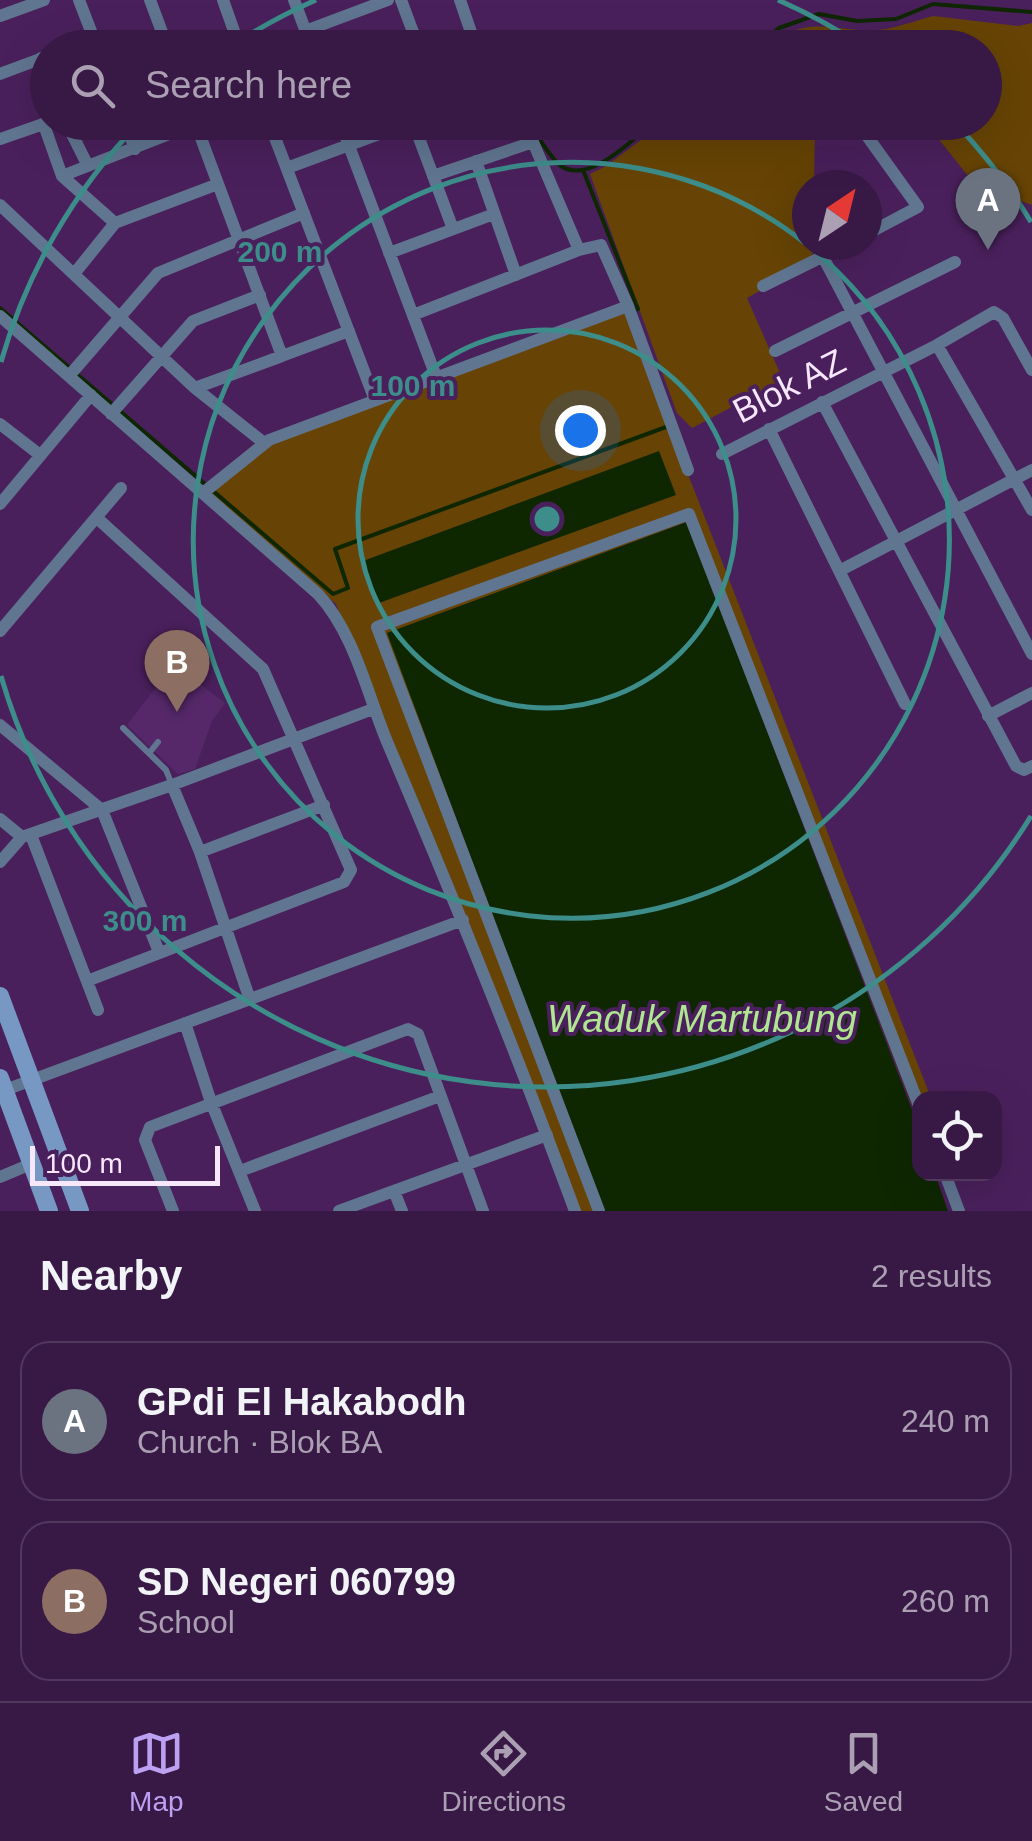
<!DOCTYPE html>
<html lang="en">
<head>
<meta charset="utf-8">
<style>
	body { margin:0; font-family:Arial,sans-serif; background:#3f214c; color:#f1f3f6 }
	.controls { position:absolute; right:30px; bottom:30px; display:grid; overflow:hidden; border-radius:20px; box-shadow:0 10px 40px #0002 }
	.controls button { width:90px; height:90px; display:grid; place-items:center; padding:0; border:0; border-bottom:2px solid #52375e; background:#381845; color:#f1f3f6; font:50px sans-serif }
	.compass { position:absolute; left:792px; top:170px; width:90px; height:90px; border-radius:50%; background:#381845; box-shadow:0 10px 40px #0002; rotate:35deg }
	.scale { position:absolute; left:30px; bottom:25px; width:190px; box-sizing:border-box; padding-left:10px; border:5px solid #f6e7fd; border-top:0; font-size:28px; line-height:35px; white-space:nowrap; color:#f6e7fd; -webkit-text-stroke:8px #4a205c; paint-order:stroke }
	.you { position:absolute; left:580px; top:430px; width:35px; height:35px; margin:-25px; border:8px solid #fff; border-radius:50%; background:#1a73e8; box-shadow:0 0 0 15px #1a73e833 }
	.badge { display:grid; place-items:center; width:65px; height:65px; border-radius:50%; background:#bca0f2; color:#fff; font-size:32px; font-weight:700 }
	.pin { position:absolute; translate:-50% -82px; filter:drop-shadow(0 2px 5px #0008) }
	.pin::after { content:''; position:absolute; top:52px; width:35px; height:30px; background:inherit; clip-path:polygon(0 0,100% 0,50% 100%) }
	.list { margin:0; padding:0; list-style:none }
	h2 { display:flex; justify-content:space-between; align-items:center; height:130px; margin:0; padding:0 40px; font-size:42px }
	h2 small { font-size:32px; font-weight:400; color:#aba0b3 }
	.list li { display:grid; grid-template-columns:65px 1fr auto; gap:30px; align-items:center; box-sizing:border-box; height:160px; margin:0 20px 20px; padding:0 20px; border:2px solid #52375e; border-radius:30px }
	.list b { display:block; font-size:38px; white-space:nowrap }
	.list p { margin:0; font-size:32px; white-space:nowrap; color:#aba0b3 }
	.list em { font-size:32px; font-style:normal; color:#aba0b3 }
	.icon { flex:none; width:55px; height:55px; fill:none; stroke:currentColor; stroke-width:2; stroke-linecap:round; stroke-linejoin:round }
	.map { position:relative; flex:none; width:1032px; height:1211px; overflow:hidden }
	.search { position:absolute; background:#381845; box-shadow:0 10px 40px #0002; left:30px; right:30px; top:30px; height:110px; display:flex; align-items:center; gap:25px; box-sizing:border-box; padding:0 35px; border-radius:55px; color:#aba0b3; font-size:38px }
	.sheet { height:490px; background:#381845 }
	nav { display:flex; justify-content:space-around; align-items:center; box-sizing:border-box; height:140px; border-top:2px solid #52375e; background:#381845; font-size:28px; color:#aba0b3 }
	nav a { display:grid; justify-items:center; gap:5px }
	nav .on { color:#bca0f2 }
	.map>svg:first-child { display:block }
</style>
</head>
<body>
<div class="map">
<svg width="1032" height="1211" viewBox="0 0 1032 1211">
	<rect width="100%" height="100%" fill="#4a205c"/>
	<path fill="#56286a" d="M 174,664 L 225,703 L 212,721 L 195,769 L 178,774 L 127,725 Z"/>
	<path fill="#674405" d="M 933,16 L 1019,26 L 1032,23 L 1032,205 L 976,186 L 926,123 L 984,122 L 984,48 L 764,47 C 815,10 835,36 886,29 C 902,26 918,20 933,16 Z
		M 664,123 L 815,123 L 814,185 L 807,185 L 807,245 L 813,245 L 812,262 L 747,298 L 783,380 L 692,428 L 677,413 L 590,174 L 606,166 Z
		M 624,310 L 931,1098 L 920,1098 L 919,1123 L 687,522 L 388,633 L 601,1211 L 575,1211 L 336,604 L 203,487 L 258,441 Z"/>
	<path fill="#0e2700" d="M 659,451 L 676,495 L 379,603 L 363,561 Z
		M 687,522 L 919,1128 L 920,1174 L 935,1174 L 948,1211 L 603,1211 L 387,633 Z"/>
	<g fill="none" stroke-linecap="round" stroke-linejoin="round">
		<path stroke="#0e2700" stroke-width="4" d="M 754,48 L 779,28 L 819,14 L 857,21 L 896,19 L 933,4 L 1032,12
			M 528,122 C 536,133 551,159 561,166 C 589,185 633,139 654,122
			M 583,170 L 638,309 L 631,311
			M 0,308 L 205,484
			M 212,490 L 333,594 L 348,588 L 335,549 L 666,427"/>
		<path stroke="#607590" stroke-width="6" d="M 123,728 L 166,770 L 172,785
			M 150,752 L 158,742"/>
		<path stroke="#607590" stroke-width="12" d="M 150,0 L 168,48
			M 223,0 L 240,48
			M 294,0 L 312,48
			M 401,0 L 419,48
			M 0,16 L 44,0
			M 305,31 L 388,0
			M 71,48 L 94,39 L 79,0
			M 446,48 L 473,38 L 460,0
			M 41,58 L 48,74
			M 0,74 L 48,56
			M 66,122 L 88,166
			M 125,122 L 135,149
			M 195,122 L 282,356 L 195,388
			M 269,122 L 375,400
			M 340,122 L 440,387
			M 413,122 L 453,229
			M 857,122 L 918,207 L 867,234
			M 44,125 L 62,176
			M 0,139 L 49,122
			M 476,161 L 516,275
			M 287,168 L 411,122
			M 433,176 L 533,142 L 579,250
			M 0,205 L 195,388 L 264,443
			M 115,223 L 62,176 L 200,122
			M 389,253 L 494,214
			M 823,257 L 1032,654
			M 74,274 L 115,223 L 218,184
			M 763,286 L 846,245
			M 413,315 L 579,250 L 601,245 L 628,306 L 688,470
			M 0,316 L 318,594 C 355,634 367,694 388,744 C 454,899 517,1054 575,1211
			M 937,345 L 1032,510
			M 775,351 L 955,262
			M 282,356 L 349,331
			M 69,376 L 158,273 L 304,213
			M 822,402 L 1016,766 L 1024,770 L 1032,766
			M 111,414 L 193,321 L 260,295
			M 0,424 L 40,455
			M 769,429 L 905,704
			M 722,454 L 937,345 L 994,312 L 1003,318 L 1032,370
			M 203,493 L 269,440 L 628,306
			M 0,504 L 91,395
			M 841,570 L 1032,470
			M 0,631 L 121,488
			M 988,716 L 1032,693
			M 0,725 L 102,810 L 159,952
			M 172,785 L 200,852 L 249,997
			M 0,819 L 22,837
			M 31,835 L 98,1010
			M 200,852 L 324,805
			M 0,862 L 22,837 L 172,785 L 373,709
			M 87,981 L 344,882 L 351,870 L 263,669 L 97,518
			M 185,1023 L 211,1102 L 255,1211
			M 0,1092 L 463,920
			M 240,1171 L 440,1096
			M 945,1174 L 959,1211
			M 0,1177 L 31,1164
			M 394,1191 L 402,1211
			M 173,1211 L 145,1140 L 150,1127 L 408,1029 L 418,1034 L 483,1211
			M 339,1211 L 547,1135
			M 599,1211 L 377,627 L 689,514 L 920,1108"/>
		<path stroke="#7698c3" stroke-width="18" d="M 0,996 L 80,1211
			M 0,1078 L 49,1211"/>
	</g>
	<g fill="none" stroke="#3d8d8b" stroke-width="5">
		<circle cx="547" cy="519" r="189"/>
		<path d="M810 247A378 378 0 1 1 805 243"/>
		<path d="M1031 816A568 568 0 0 1 1 676M1 362A568 568 0 0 1 138 124M233 45A568 568 0 0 1 316 0M778 0A568 568 0 0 1 861 45M956 124A568 568 0 0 1 1031 222"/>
	</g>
	<g text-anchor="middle" stroke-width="8" stroke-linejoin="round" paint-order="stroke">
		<g font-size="35" fill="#f6e7fd" stroke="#4a205c">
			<text transform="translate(789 386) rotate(-27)" y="12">Blok AZ</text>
		</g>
		<g font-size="38" font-style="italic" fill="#b0e591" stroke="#4a205c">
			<text x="702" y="1032">Waduk Martubung</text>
		</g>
	</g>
	<circle cx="547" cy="519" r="15" fill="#3d8d8b" stroke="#4a205c" stroke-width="5"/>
	<g font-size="30" text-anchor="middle" font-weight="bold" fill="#3d8d8b" stroke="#4a205c" stroke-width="8" stroke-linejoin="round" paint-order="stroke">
		<text x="280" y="262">200 m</text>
		<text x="413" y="396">100 m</text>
		<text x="145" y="931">300 m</text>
	</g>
</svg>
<div class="controls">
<button><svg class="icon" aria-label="locate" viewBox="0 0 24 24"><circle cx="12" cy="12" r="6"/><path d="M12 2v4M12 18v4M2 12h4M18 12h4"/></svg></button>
</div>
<svg class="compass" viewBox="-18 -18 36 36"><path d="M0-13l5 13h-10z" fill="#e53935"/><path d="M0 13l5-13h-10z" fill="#aba0b3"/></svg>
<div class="scale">100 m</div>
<div class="you"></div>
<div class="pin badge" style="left:988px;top:250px;background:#6b7280">A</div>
<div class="pin badge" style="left:177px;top:712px;background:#8d6e63">B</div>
<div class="search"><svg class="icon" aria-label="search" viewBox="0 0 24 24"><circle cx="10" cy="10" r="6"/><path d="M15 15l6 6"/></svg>Search here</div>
</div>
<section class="sheet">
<h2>Nearby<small>2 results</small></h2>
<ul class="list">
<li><span class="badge" style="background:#6b7280">A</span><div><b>GPdi El Hakabodh</b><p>Church · Blok BA</p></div><em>240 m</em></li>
<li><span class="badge" style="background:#8d6e63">B</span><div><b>SD Negeri 060799</b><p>School</p></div><em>260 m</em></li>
</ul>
</section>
<nav>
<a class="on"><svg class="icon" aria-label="map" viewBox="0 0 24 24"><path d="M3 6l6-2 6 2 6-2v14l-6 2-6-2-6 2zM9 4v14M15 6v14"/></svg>Map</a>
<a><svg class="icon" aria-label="directions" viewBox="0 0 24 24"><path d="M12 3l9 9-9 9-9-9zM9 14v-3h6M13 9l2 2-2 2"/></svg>Directions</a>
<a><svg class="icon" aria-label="saved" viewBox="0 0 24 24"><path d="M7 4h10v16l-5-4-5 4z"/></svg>Saved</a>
</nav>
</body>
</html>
